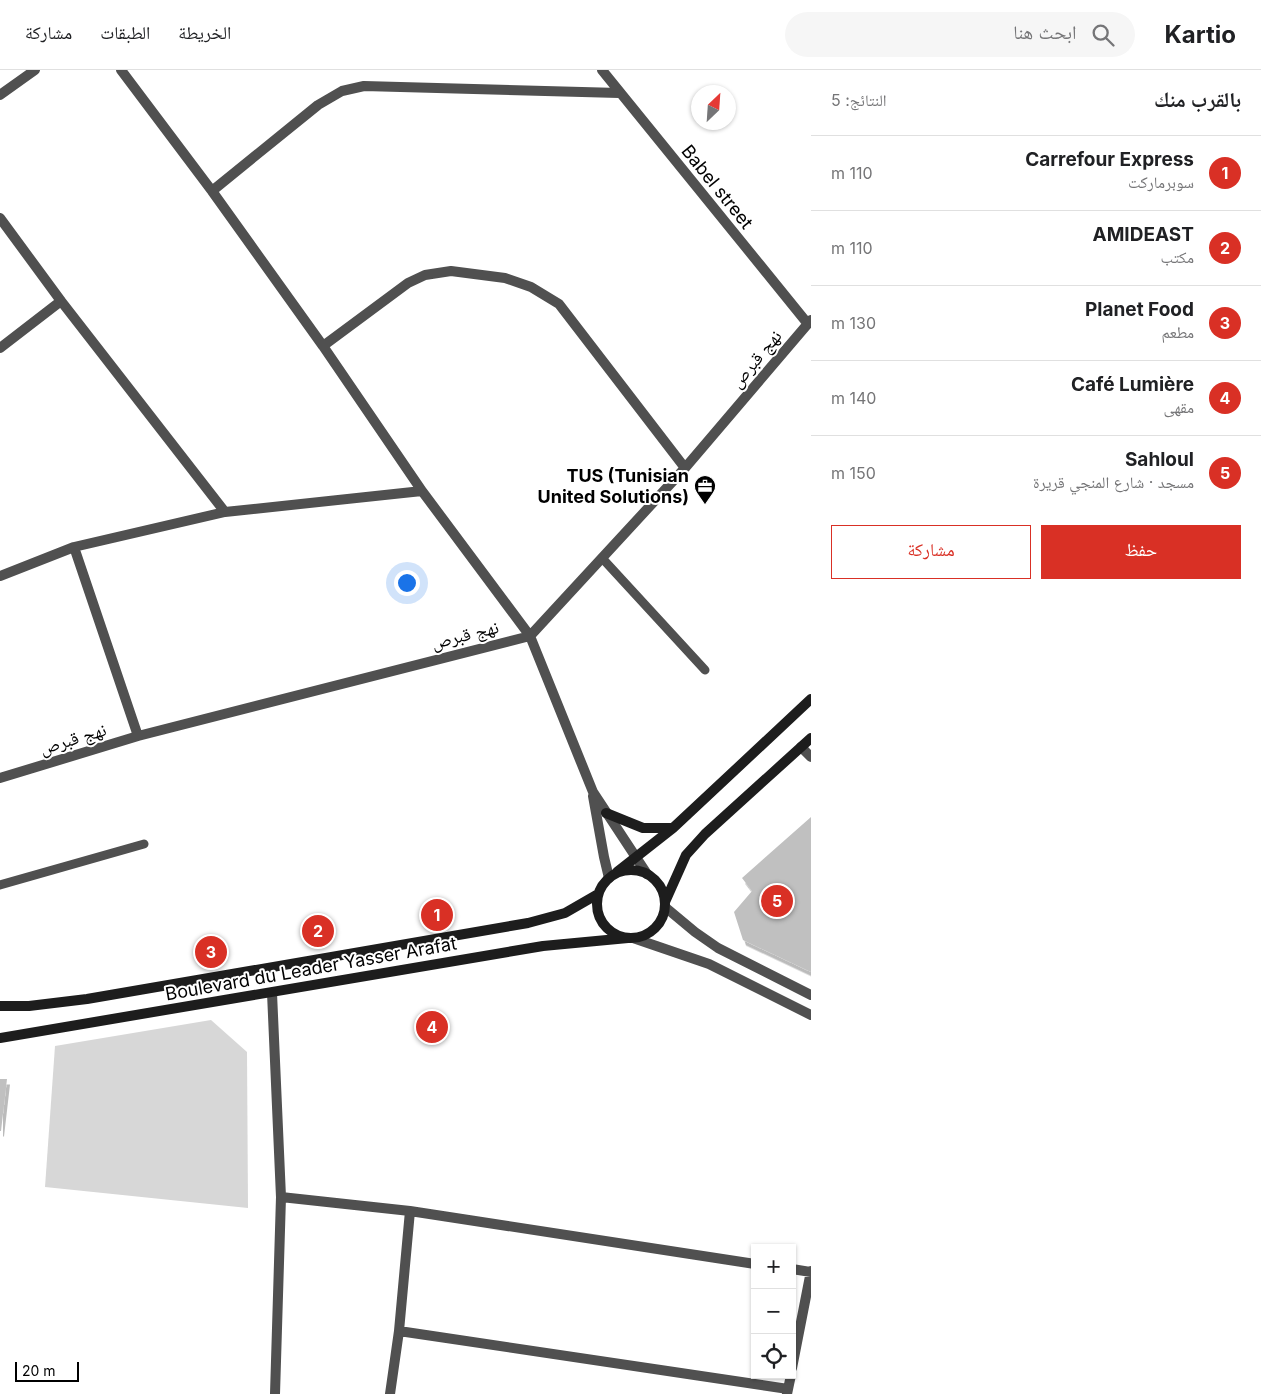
<!DOCTYPE html>
<html lang="ar">
<head>
<meta charset="utf-8">
<style>
	body { margin:0; font-family:Inter,"Noto Naskh Arabic",sans-serif; background:#f6f6f6; color:#202124; direction:rtl }
	.controls { position:absolute; right:15px; bottom:15px; display:grid; overflow:hidden; border-radius:0px; box-shadow:0 1px 4px #0004 }
	.controls button { width:45px; height:45px; display:grid; place-items:center; padding:0; border:0; border-bottom:1px solid #e0e0e0; background:#fff; color:#202124; font:25px sans-serif }
	.compass { position:absolute; left:691px; top:15px; width:45px; height:45px; border-radius:50%; background:#fff; box-shadow:0 1px 4px #0004; rotate:25deg }
	.scale { position:absolute; left:15px; bottom:12px; width:64px; box-sizing:border-box; padding-left:5px; border:2px solid #000; border-top:0; font-size:14px; line-height:18px; white-space:nowrap; color:#000; -webkit-text-stroke:4px #fff; paint-order:stroke }
	.you { position:absolute; left:406px; top:512px; width:18px; height:18px; margin:-12px; border:4px solid #fff; border-radius:50%; background:#1a73e8; box-shadow:0 0 0 8px #1a73e833 }
	.badge { display:grid; place-items:center; width:32px; height:32px; border-radius:50%; background:#d93025; color:#fff; font-size:16px; font-weight:700 }
	.pin { position:absolute; translate:-50% -50%; border:2px solid #fff; box-shadow:0 1px 5px #0006 }
	.list { margin:0; padding:0; list-style:none }
	h2 { display:flex; justify-content:space-between; align-items:center; height:65px; margin:0; padding:0 20px; font-size:21px }
	h2 small { font-size:16px; font-weight:400; color:#757577 }
	.list li { display:grid; grid-template-columns:32px 1fr auto; gap:15px; align-items:center; box-sizing:border-box; height:75px; padding:0 20px; border-top:1px solid #e0e0e0 }
	.list b { display:block; font-size:19px; white-space:nowrap }
	.list p { margin:0; font-size:16px; white-space:nowrap; color:#757577 }
	.list em { font-size:16px; font-style:normal; color:#757577 }
	.actions { display:flex; gap:10px; padding:15px 20px }
	.actions a { flex:1; padding:11px 0; border:1px solid #d93025; border-radius:0px; text-align:center; font-size:18px; color:#d93025 }
	.actions .main { background:#d93025; color:#fff }
	.icon { flex:none; width:28px; height:28px; fill:none; stroke:currentColor; stroke-width:2; stroke-linecap:round; stroke-linejoin:round }
	.map { position:relative; flex:none; width:811px; height:1324px; overflow:hidden; direction:ltr }
	header { display:flex; align-items:center; gap:30px; box-sizing:border-box; height:70px; padding:0 25px; background:#fff; border-bottom:1px solid #e0e0e0 }
	header strong { font-size:24px }
	nav { display:flex; gap:28px; margin-inline-start:auto; font-size:18px }
	.search { width:350px; height:45px; background:#f6f6f6; display:flex; align-items:center; gap:12px; box-sizing:border-box; padding:0 18px; border-radius:28px; color:#757577; font-size:19px }
	main { display:flex }
	aside { flex:1; background:#fff }
	.map>svg:first-child { display:block }
</style>
</head>
<body>
<header>
<strong>Kartio</strong>
<div class="search"><svg class="icon" aria-label="search" viewBox="0 0 24 24"><circle cx="10" cy="10" r="6"/><path d="M15 15l6 6"/></svg>ابحث هنا</div>
<nav><a>الخريطة</a><a>الطبقات</a><a>مشاركة</a></nav>
</header>
<main>
<aside>
<h2>بالقرب منك<small>النتائج: 5</small></h2>
<ul class="list">
<li><span class="badge">1</span><div><b>Carrefour Express</b><p>سوبرماركت</p></div><em>110 m</em></li>
<li><span class="badge">2</span><div><b>AMIDEAST</b><p>مكتب</p></div><em>110 m</em></li>
<li><span class="badge">3</span><div><b>Planet Food</b><p>مطعم</p></div><em>130 m</em></li>
<li><span class="badge">4</span><div><b>Café Lumière</b><p>مقهى</p></div><em>140 m</em></li>
<li><span class="badge">5</span><div><b>Sahloul</b><p>مسجد · شارع المنجي قريرة</p></div><em>150 m</em></li>
</ul>
<div class="actions"><a class="main">حفظ</a><a>مشاركة</a></div>
</aside>
<div class="map">
<svg width="811" height="1324" viewBox="0 0 811 1324">
	<defs>
		<filter id="shadow"><feDropShadow dx="3" dy="5.5" stdDeviation="0" flood-color="#0004"/></filter>
	</defs>
	<rect width="100%" height="100%" fill="#fff"/>
	<path fill="#d7d7d7" d="M 211,950 L 247,982 L 248,1138 L 45,1117 L 55,976 Z"/>
	<path fill="#c0c0c0" filter="url(#shadow)" d="M 811,747 L 811,902 L 743,870 L 734,842 L 752,821 L 742,808 Z
		M 0,1009 L 7,1009 L 1,1061 L 0,1061 Z"/>
	<g fill="none" stroke-linecap="round" stroke-linejoin="round">
		<path stroke="#505050" stroke-width="9" d="M 602,488 L 705,600
			M 0,815 L 144,774"/>
		<path stroke="#505050" stroke-width="10" d="M 121,0 L 212,121 L 323,276 L 422,421 L 530,566 L 593,722 L 647,804
			M 602,0 L 808,254
			M 0,25 L 35,0
			M 212,121 L 318,35 L 342,21 L 364,16 L 619,23
			M 0,148 L 61,231 L 225,442
			M 323,276 L 408,213 L 425,205 L 451,201 L 505,208 L 531,217 L 559,234 L 685,398
			M 0,278 L 61,231
			M 74,477 L 138,666
			M 0,506 L 74,477 L 225,442 L 422,421
			M 801,677 L 811,687
			M 0,708 L 138,666 L 530,566 L 685,398 L 811,250
			M 593,726 L 604,787 L 609,808
			M 665,837 L 695,862 L 718,878 L 811,925
			M 633,868 L 709,894 L 811,945
			M 272,923 L 281,1127 L 275,1324
			M 281,1127 L 410,1141 L 755,1194
			M 792,1199 L 811,1202
			M 399,1261 L 788,1319
			M 792,1298 L 811,1201
			M 390,1324 L 399,1261 L 410,1141
			M 787,1324 L 791,1305"/>
		<path stroke="#1d1d1d" stroke-width="10" d="M 606,743 L 643,758 L 673,758
			M597 834a34 34 0 1 1 68 0a34 34 0 1 1-68 0Z
			M 617,802 L 673,758 L 811,629
			M 665,832 L 686,785 L 705,764 L 811,668
			M 0,936 L 29,936 L 87,929 L 528,853 L 565,843 L 598,824
			M 0,968 L 543,876 L 628,868"/>
	</g>
	<defs>
		<g id="office-pin" transform="scale(1.125)"><path d="M0 17L-7.5 6A9.5 9.5 0 1 1 7.5 6Z" fill="#000" stroke="#fff"/><path d="M-6-3h4V-5.5h4V-3h4V5H-6ZM-1-4.5V-3h2v-1.5ZM-6 0V1H6V0Z" fill="#fff"/></g>
	</defs>
	<g fill-rule="evenodd">
		<use href="#office-pin" x="705" y="416"/>
	</g>
	<g text-anchor="middle" stroke-width="4" stroke-linejoin="round" paint-order="stroke">
		<g font-size="18" fill="#000" stroke="#fff">
			<text transform="translate(717 117) rotate(51)" y="6">Babel street</text>
			<text transform="translate(756 289) rotate(-50)" y="6">نهج قبرص</text>
			<text transform="translate(465 565) rotate(-14)" y="6">نهج قبرص</text>
			<text transform="translate(73 669) rotate(-17)" y="6">نهج قبرص</text>
			<text transform="translate(311 899) rotate(-10)" y="6">Boulevard du Leader Yasser Arafat</text>
		</g>
		<g font-size="18" font-weight="bold" fill="#000" stroke="#fff" text-anchor="end">
			<text x="689" y="412">TUS (Tunisian<tspan x="689" dy="21">United Solutions)</tspan></text>
		</g>
	</g>
</svg>
<div class="controls">
<button>+</button>
<button>−</button>
<button><svg class="icon" aria-label="locate" viewBox="0 0 24 24"><circle cx="12" cy="12" r="6"/><path d="M12 2v4M12 18v4M2 12h4M18 12h4"/></svg></button>
</div>
<svg class="compass" viewBox="-18 -18 36 36"><path d="M0-13l5 13h-10z" fill="#e53935"/><path d="M0 13l5-13h-10z" fill="#757577"/></svg>
<div class="scale">20 m</div>
<div class="you"></div>
<div class="pin badge" style="left:437px;top:845px">1</div>
<div class="pin badge" style="left:318px;top:861px">2</div>
<div class="pin badge" style="left:211px;top:882px">3</div>
<div class="pin badge" style="left:432px;top:957px">4</div>
<div class="pin badge" style="left:777px;top:831px">5</div>
</div>
</main>
</body>
</html>
